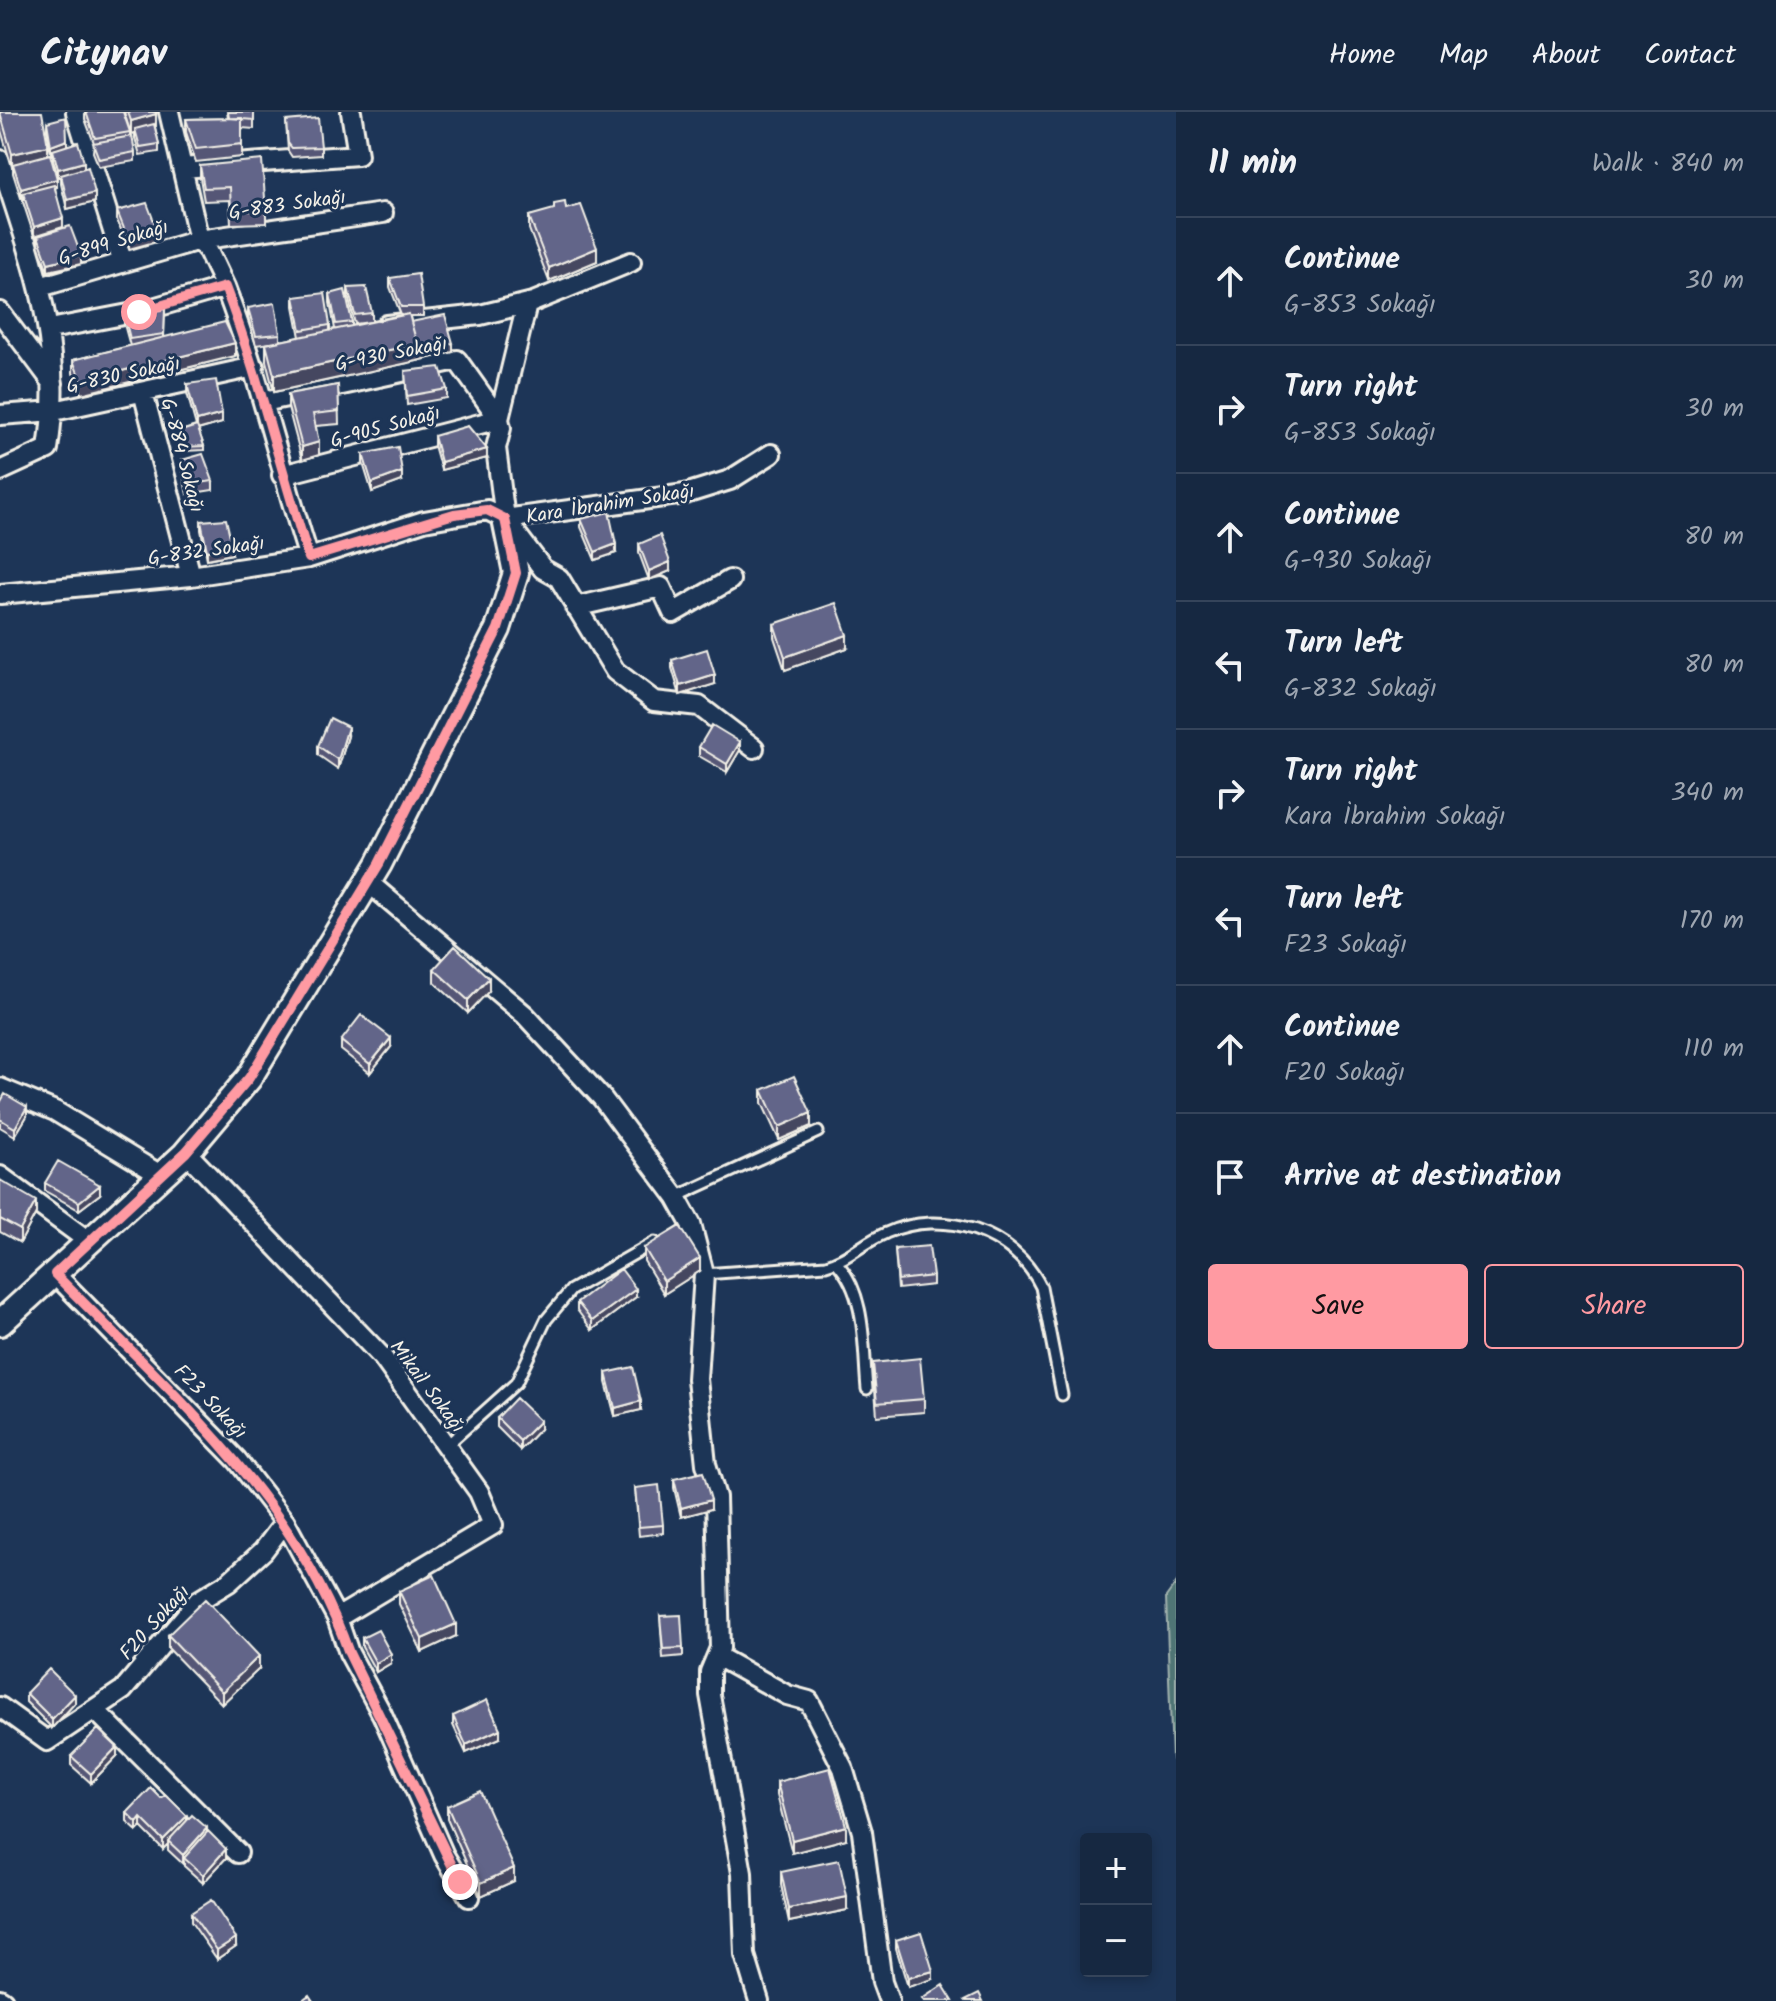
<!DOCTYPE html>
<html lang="en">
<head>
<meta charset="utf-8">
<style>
	body { margin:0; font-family:Kalam,sans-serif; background:#1f3048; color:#f1f3f6 }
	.controls { position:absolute; right:24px; bottom:24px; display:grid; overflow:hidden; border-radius:8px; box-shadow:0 4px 12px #0003 }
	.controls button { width:72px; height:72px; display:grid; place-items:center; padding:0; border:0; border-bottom:2px solid #35445a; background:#162841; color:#f1f3f6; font:40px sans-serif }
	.stop { position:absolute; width:24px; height:24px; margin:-18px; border:6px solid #ff9aa2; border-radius:50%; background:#fff }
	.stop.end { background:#ff9aa2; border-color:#fff; box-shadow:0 2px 8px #0008 }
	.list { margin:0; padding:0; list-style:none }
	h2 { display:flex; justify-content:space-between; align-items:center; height:104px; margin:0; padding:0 32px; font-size:34px }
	h2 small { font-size:26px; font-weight:400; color:#9ea6b1 }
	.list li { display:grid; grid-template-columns:52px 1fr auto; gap:24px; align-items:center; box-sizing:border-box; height:128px; padding:0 32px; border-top:2px solid #35445a }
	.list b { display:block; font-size:30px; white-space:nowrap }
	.list p { margin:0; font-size:26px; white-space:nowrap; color:#9ea6b1 }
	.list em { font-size:26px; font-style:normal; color:#9ea6b1 }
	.actions { display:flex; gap:16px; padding:24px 32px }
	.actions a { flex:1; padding:18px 0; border:2px solid #ff9aa2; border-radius:8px; text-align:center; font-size:28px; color:#ff9aa2 }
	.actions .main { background:#ff9aa2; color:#111 }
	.icon { flex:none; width:44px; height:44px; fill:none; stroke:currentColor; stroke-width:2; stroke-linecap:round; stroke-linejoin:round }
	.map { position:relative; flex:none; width:1176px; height:1889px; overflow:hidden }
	header { display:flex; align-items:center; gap:48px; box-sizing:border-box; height:112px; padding:0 40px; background:#162841; border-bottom:2px solid #35445a }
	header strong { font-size:38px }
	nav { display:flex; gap:44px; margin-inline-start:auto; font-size:28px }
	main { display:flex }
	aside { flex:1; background:#162841 }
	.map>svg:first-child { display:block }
</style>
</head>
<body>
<header>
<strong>Citynav</strong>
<nav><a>Home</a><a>Map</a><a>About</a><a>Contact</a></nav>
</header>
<main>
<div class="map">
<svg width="1176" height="1889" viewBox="0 0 1176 1889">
	<rect width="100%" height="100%" fill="#1d3557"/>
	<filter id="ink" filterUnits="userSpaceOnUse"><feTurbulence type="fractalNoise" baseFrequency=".0125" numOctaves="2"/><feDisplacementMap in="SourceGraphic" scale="16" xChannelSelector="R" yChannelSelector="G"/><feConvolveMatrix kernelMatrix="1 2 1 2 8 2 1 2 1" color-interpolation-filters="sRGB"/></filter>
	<g filter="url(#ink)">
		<path fill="#507475" stroke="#a2b2ae" stroke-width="2" d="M 1176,1471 L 1176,1657 L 1172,1647 L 1166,1485 Z"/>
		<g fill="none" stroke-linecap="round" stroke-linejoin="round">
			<g stroke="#f4f1e8" stroke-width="15">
				<path id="lane" d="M 676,1085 L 818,1020
					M 836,1150 C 867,1182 863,1236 867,1277
					M 704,1162 L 826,1153 C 849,1147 864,1130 886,1121 C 943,1096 1014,1119 1041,1175 L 1062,1283
					M 446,1334 L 516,1271 L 546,1208 L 571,1178 L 655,1130"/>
			</g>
			<g stroke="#f4f1e8" stroke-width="24">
				<path id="street" d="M 76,0 L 122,148
					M 169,0 L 199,128 L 208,139 L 225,175
					M 0,48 C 32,150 65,227 48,337 L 0,359
					M 182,56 L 358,43 L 351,0
					M 40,175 L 199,128 L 383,101
					M 0,200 L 53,271
					M 387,213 L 480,203 L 533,190 L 631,150
					M 50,217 L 139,200 L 225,175 C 259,264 280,356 309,446
					M 143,280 L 191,464
					M 264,290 L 457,248 L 499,307 L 282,363
					M 0,303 L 54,299 L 254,255
					M 505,407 L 685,382 L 730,368 L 771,342
					M 505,407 L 496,336 L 501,316 L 499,307 L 527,192
					M 0,482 L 191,464 L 309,446 L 424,409 L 487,398 L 505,407 L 543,457 L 559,466 L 615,559 L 654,589 L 699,594 L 754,636
					M 575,495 L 661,475 L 673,501 L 730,468
					M 368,770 L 525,903 L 602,986 L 676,1085 L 691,1112 L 704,1162 L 697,1267 L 706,1352 L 716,1385 L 720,1536 L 710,1560 L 710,1583 L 742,1761 L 745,1843 L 759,1889
					M 0,976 L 55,999 L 162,1064
					M 186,1040 L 383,1246 L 479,1380 L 493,1413 L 337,1506
					M 0,1064 L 91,1131
					M 55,1162 L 237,1348 L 285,1410 L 337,1506 L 349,1541 L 382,1602 L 444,1743 L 469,1785
					M 717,1544 L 787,1583 L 809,1589 L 843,1656 L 862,1720 L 882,1870 L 889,1889
					M 0,1595 L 47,1629 L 123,1578 L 198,1489 L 229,1470 L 263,1439 L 285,1410
					M 95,1598 L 238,1741
					M 0,1887 L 3,1889"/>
			</g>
			<g stroke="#f4f1e8" stroke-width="30">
				<path id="secondary" d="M 0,1211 L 185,1042 L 249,966 L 379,752 L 498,517 L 516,461 L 505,407"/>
			</g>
			<use href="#lane" stroke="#1d3557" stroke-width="9"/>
			<use href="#street" stroke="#1d3557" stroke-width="18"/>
			<use href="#secondary" stroke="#1d3557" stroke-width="24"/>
		</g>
		<path fill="#545776" stroke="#f4f1e8" stroke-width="2" d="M 0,0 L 48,42 L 57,75 L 55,76 L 63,115 L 34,124 L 23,90 L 23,86 L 21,86 L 13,61 L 13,55 L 12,55 L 0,15 Z
			M 85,0 L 130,20 L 130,25 L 135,40 L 135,49 L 99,55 L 93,40 L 94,31 L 85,7 Z
			M 124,0 L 156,0 L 156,14 L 155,15 L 159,32 L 159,40 L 140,43 L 135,26 L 135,21 L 131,22 Z
			M 227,0 L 254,0 L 254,17 L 242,16 L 242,45 L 196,50 L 186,20 L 186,7 L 228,6 Z
			M 286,9 L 321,35 L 321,43 L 292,45 L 288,39 Z
			M 47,10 L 67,34 L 84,56 L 95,90 L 67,97 L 61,72 L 61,65 L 58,65 L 53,47 L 53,42 L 51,42 L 47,19 Z
			M 200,54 L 266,99 L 266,111 L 231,112 L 230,88 L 204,89 L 200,66 Z
			M 566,97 L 597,149 L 549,169 L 529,117 L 529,104 Z
			M 117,99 L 158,129 L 129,137 L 117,108 Z
			M 38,124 L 81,152 L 48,159 L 38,132 Z
			M 390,166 L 423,195 L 423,204 L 410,204 L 411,210 L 453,240 L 417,249 L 274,280 L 266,249 L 266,232 L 270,231 L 256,233 L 248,205 L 248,196 L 280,222 L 280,229 L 300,225 L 294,194 L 294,185 L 330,213 L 330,218 L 335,217 L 330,191 L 330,182 L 352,210 L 352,214 L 370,210 L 355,212 L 348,184 L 348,176 L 372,201 L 372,209 L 401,203 L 390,175 Z
			M 165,197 L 164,225 L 235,244 L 81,282 L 73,261 L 73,248 L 130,234 L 124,212 L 124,203 Z
			M 405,259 L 447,277 L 447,286 L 407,293 Z
			M 187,272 L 222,311 L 198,318 L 204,334 L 204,338 L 183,339 L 181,319 L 196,314 L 187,281 Z
			M 338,273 L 339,312 L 316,314 L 319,343 L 302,348 L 288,295 L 288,282 Z
			M 434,324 L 487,346 L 441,358 L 434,333 Z
			M 363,342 L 402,369 L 372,380 L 363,351 Z
			M 182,348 L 213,369 L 213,378 L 187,382 L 182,356 Z
			M 581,407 L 616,441 L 595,448 L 581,415 Z
			M 201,409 L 232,442 L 207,447 L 201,418 Z
			M 639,432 L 670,459 L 649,468 L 639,441 Z
			M 774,512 L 847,536 L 785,558 L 774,525 Z
			M 672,548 L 715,572 L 680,583 L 672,556 Z
			M 348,624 L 338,657 L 318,643 L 318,634 Z
			M 699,635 L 740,638 L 727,660 L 699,644 Z
			M 434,857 L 489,879 L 468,901 L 434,870 Z
			M 341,929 L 391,935 L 370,961 L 341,938 Z
			M 762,978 L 811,1014 L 779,1028 L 762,991 Z
			M 0,991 L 27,1004 L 15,1024 L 0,1015 Z
			M 0,1068 L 36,1101 L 20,1131 L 0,1120 Z
			M 45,1071 L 100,1082 L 79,1098 L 45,1079 Z
			M 644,1136 L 700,1159 L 664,1182 L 644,1149 Z
			M 895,1137 L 933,1164 L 933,1173 L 898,1177 Z
			M 636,1185 L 592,1218 L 577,1198 L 577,1190 Z
			M 873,1251 L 924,1287 L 924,1300 L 877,1304 Z
			M 606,1261 L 641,1298 L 615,1304 L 606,1270 Z
			M 497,1306 L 540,1317 L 520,1338 L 497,1315 Z
			M 674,1367 L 711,1397 L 681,1405 L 674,1376 Z
			M 635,1376 L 663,1413 L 663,1421 L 639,1424 Z
			M 399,1479 L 456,1524 L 422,1540 L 399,1492 Z
			M 660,1504 L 683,1536 L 683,1544 L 663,1546 Z
			M 168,1523 L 259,1557 L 222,1592 L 168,1536 Z
			M 362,1526 L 391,1551 L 376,1560 L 362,1535 Z
			M 26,1581 L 75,1591 L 52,1616 L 26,1590 Z
			M 453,1604 L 500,1626 L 466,1641 L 453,1613 Z
			M 71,1644 L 117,1644 L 91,1671 L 71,1653 Z
			M 777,1670 L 846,1727 L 792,1741 L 777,1683 Z
			M 447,1694 L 514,1769 L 481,1784 L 447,1707 Z
			M 127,1701 L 187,1708 L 207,1720 L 226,1746 L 203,1771 L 184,1754 L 184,1751 L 183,1752 L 168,1738 L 168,1732 L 163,1737 L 141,1715 L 137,1719 L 127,1710 Z
			M 781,1760 L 847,1798 L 789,1810 L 781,1773 Z
			M 191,1801 L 236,1834 L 217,1847 L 191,1810 Z
			M 896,1828 L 933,1867 L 908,1875 L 896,1836 Z"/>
		<path fill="#454760" stroke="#f4f1e8" stroke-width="2" d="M 156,2 L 156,14 L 136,21 L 135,17 L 135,21 L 131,22 L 131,9 Z
			M 67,28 L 67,36 L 53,38 L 53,42 L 51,42 L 51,34 Z
			M 48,34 L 48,47 L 13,52 L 13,55 L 12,55 L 12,42 Z
			M 84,50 L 84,59 L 58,65 L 58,57 Z
			M 57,67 L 57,75 L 24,85 L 23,81 L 23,86 L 21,86 L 21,77 Z
			M 95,81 L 95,90 L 67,97 L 67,88 Z
			M 63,106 L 63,115 L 34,124 L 34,115 Z
			M 158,120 L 158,129 L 129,137 L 129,129 Z
			M 597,136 L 597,149 L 549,169 L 549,156 Z
			M 81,143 L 81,152 L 48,159 L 48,151 Z
			M 235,231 L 235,244 L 81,282 L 81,269 Z
			M 453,231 L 453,240 L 417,249 L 274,280 L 274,263 L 417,232 Z
			M 222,302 L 222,311 L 197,318 L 197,309 Z
			M 319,330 L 319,343 L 302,348 L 302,335 Z
			M 487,337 L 487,346 L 441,358 L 441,350 Z
			M 402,360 L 402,369 L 372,380 L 372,371 Z
			M 616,432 L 616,441 L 595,448 L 595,440 Z
			M 232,433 L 232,442 L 207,447 L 207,439 Z
			M 670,450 L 670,459 L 649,468 L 649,459 Z
			M 847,523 L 847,536 L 785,558 L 785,545 Z
			M 715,563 L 715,572 L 680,583 L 680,574 Z
			M 348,615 L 348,624 L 338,657 L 338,648 Z
			M 740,630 L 740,638 L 727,660 L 727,652 Z
			M 489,866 L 489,879 L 468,901 L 468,888 Z
			M 391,926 L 391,935 L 370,961 L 370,952 Z
			M 27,995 L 27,1004 L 15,1024 L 15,1016 Z
			M 811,1001 L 811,1014 L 779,1028 L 779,1015 Z
			M 100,1073 L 100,1082 L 79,1098 L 79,1090 Z
			M 36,1089 L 36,1101 L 20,1131 L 20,1118 Z
			M 700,1146 L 700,1159 L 664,1182 L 664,1169 Z
			M 636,1177 L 636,1185 L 592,1218 L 592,1209 Z
			M 641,1289 L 641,1298 L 615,1304 L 615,1296 Z
			M 540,1309 L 540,1317 L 520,1338 L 520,1329 Z
			M 711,1388 L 711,1397 L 681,1405 L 681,1396 Z
			M 456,1512 L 456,1524 L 422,1540 L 422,1527 Z
			M 391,1542 L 391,1551 L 376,1560 L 376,1551 Z
			M 259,1544 L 259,1557 L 222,1592 L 222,1580 Z
			M 75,1583 L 75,1591 L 52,1616 L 52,1607 Z
			M 500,1617 L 500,1626 L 466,1641 L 466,1633 Z
			M 117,1635 L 117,1644 L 91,1671 L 91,1662 Z
			M 187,1704 L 187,1712 L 168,1729 L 168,1732 L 163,1737 L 163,1728 Z
			M 141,1706 L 141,1715 L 137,1719 L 137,1711 Z
			M 846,1714 L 846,1727 L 792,1741 L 792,1728 Z
			M 207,1716 L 207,1725 L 184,1746 L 183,1752 L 183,1743 Z
			M 226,1737 L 226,1746 L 203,1771 L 203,1763 Z
			M 514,1756 L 514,1769 L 481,1784 L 481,1771 Z
			M 847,1785 L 847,1798 L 789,1810 L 789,1797 Z
			M 236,1826 L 236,1834 L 217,1847 L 217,1838 Z
			M 933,1859 L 933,1867 L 908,1875 L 908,1866 Z"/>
		<path fill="#626589" stroke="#f4f1e8" stroke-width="2" d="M 0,0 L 42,0 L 48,34 L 12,42 Z
			M 86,0 L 123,0 L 130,20 L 95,26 Z
			M 128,0 L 156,0 L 156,2 L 131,9 Z
			M 228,0 L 254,0 L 254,8 L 229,6 Z
			M 66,5 L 67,28 L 51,34 L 47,10 Z
			M 242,6 L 242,32 L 196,37 L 186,7 Z
			M 318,6 L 321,35 L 292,36 L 288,31 L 286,9 Z
			M 154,12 L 159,32 L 140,35 L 135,17 Z
			M 132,24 L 135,40 L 99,47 L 93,31 Z
			M 78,30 L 84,50 L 58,57 L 53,38 Z
			M 50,42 L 57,67 L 21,77 L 13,52 Z
			M 262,48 L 266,99 L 231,99 L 230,75 L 204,76 L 200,54 Z
			M 88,55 L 95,81 L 67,88 L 61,63 Z
			M 54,73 L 63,106 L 34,115 L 23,81 Z
			M 565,90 L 566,97 L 581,93 L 597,136 L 549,156 L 529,104 L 554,97 L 554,92 Z
			M 147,91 L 158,120 L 129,129 L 117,99 Z
			M 70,114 L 81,143 L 48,151 L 38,124 Z
			M 418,162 L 423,195 L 401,195 L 390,166 Z
			M 366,175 L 372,201 L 355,203 L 348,176 Z
			M 345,178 L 352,210 L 336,212 L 330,182 Z
			M 325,181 L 330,213 L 301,218 L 294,185 Z
			M 275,191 L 280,222 L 256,224 L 248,196 Z
			M 165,197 L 164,222 L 130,227 L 124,203 Z
			M 409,202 L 417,232 L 274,263 L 266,232 Z
			M 445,203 L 453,231 L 417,240 L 417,232 L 411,210 Z
			M 225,210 L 235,231 L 81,269 L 73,248 Z
			M 440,255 L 447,277 L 407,284 L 405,259 Z
			M 216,268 L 222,302 L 197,309 L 187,272 Z
			M 338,273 L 339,299 L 313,302 L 319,330 L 302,335 L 288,282 Z
			M 197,314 L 204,334 L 183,335 L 181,319 Z
			M 468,314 L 487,337 L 441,350 L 434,324 Z
			M 398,335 L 402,360 L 372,371 L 363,342 Z
			M 203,342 L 213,369 L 187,373 L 182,348 Z
			M 609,400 L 616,432 L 595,440 L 581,407 Z
			M 226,407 L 232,433 L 207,439 L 201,409 Z
			M 660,423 L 670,450 L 649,459 L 639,432 Z
			M 836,491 L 847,523 L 785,545 L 774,512 Z
			M 707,537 L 715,563 L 680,574 L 672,548 Z
			M 330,606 L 348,615 L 338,648 L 318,634 Z
			M 712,613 L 740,630 L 727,652 L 699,635 Z
			M 455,834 L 489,866 L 468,888 L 434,857 Z
			M 361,903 L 391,926 L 370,952 L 341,929 Z
			M 794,964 L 811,1001 L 779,1015 L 762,978 Z
			M 5,982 L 27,995 L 15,1016 L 0,1007 L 0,991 Z
			M 58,1049 L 100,1073 L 79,1090 L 45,1071 Z
			M 0,1068 L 36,1089 L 20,1118 L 0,1107 Z
			M 680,1114 L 700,1146 L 664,1169 L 644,1136 Z
			M 929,1134 L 933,1164 L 898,1168 L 895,1137 Z
			M 621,1157 L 636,1177 L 592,1209 L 577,1190 Z
			M 920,1246 L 924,1287 L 877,1291 L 873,1251 Z
			M 633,1255 L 641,1289 L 615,1296 L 606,1261 Z
			M 516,1286 L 540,1309 L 520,1329 L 497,1306 Z
			M 703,1360 L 711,1388 L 681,1396 L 674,1367 Z
			M 659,1373 L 663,1413 L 639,1415 L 635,1376 Z
			M 434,1463 L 456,1512 L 422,1527 L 399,1479 Z
			M 205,1487 L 259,1544 L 222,1580 L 168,1523 Z
			M 681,1503 L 683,1536 L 663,1537 L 660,1504 Z
			M 378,1518 L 391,1542 L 376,1551 L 362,1526 Z
			M 49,1557 L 75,1583 L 52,1607 L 26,1581 Z
			M 487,1588 L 500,1617 L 466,1633 L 453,1604 Z
			M 98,1617 L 117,1635 L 91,1662 L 71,1644 Z
			M 830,1656 L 846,1714 L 792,1728 L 777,1670 Z
			M 151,1676 L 161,1686 L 166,1683 L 187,1704 L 163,1728 L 141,1706 L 137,1711 L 127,1701 Z
			M 480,1679 L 514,1756 L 481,1771 L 447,1694 Z
			M 192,1703 L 207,1716 L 183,1743 L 168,1729 Z
			M 208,1719 L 226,1737 L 203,1763 L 184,1746 Z
			M 839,1748 L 847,1785 L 789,1797 L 781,1760 Z
			M 211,1788 L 236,1826 L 217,1838 L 191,1801 Z
			M 921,1820 L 933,1859 L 908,1866 L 896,1828 Z
			M 1146,1839 L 1149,1839 L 1151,1847 L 1146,1848 Z
			M 943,1873 L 953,1889 L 924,1889 L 922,1887 Z
			M 979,1881 L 983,1889 L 966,1889 L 965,1888 Z
			M 309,1883 L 313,1889 L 301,1889 Z"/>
	</g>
	<g fill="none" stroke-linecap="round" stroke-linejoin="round" filter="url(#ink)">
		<path stroke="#ff9aa2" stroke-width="10" d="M 139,200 L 225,175 C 259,264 280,356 309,446 L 454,402 L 487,398 L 505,407 L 516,461 L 498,517 L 379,752 L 249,966 L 186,1040 L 55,1162 C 168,1278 294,1384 349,1541 L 460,1770"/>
	</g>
	<g text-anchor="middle" stroke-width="6" stroke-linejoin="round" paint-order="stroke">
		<g font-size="20" fill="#f4f1e8" stroke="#1d3557">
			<text transform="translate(287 92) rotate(-8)" y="7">G-883 Sokağı</text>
			<text transform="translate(113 130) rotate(-17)" y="7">G-899 Sokağı</text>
			<text transform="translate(391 241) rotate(-11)" y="7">G-930 Sokağı</text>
			<text transform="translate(123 262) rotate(-12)" y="7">G-830 Sokağı</text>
			<text transform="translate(385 314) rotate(-15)" y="7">G-905 Sokağı</text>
			<text transform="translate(183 343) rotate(75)" y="7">G-884 Sokağı</text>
			<text transform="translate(610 391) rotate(-9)" y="7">Kara İbrahim Sokağı</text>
			<text transform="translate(206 438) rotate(-8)" y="7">G-832 Sokağı</text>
			<text transform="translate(428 1274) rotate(53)" y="7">Mikail Sokağı</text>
			<text transform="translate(211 1289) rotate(46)" y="7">F23 Sokağı</text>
			<text transform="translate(154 1510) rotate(-48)" y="7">F20 Sokağı</text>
		</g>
	</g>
</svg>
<div class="controls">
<button>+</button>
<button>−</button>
</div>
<div class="stop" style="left:139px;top:200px"></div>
<div class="stop end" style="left:460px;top:1770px"></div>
</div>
<aside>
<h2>11 min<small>Walk · 840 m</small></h2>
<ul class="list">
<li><svg class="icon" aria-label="ahead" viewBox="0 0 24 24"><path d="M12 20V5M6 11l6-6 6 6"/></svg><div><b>Continue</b><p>G-853 Sokağı</p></div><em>30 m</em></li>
<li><svg class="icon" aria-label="right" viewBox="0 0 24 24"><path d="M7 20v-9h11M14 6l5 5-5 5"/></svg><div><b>Turn right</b><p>G-853 Sokağı</p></div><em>30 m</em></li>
<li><svg class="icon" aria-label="ahead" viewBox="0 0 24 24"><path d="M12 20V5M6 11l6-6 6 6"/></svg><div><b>Continue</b><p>G-930 Sokağı</p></div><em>80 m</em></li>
<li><svg class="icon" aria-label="left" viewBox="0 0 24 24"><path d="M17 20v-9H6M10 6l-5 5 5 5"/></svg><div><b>Turn left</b><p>G-832 Sokağı</p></div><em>80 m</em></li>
<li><svg class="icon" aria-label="right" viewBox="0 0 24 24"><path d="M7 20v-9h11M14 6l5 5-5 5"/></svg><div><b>Turn right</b><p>Kara İbrahim Sokağı</p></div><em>340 m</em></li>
<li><svg class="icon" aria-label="left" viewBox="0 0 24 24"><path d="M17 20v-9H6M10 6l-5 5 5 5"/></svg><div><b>Turn left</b><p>F23 Sokağı</p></div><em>170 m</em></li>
<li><svg class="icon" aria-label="ahead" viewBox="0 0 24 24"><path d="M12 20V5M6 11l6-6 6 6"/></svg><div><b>Continue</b><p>F20 Sokağı</p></div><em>110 m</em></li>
<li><svg class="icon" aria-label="arrive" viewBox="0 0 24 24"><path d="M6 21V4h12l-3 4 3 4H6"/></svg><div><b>Arrive at destination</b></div></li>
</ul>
<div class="actions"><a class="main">Save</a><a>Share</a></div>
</aside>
</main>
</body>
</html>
